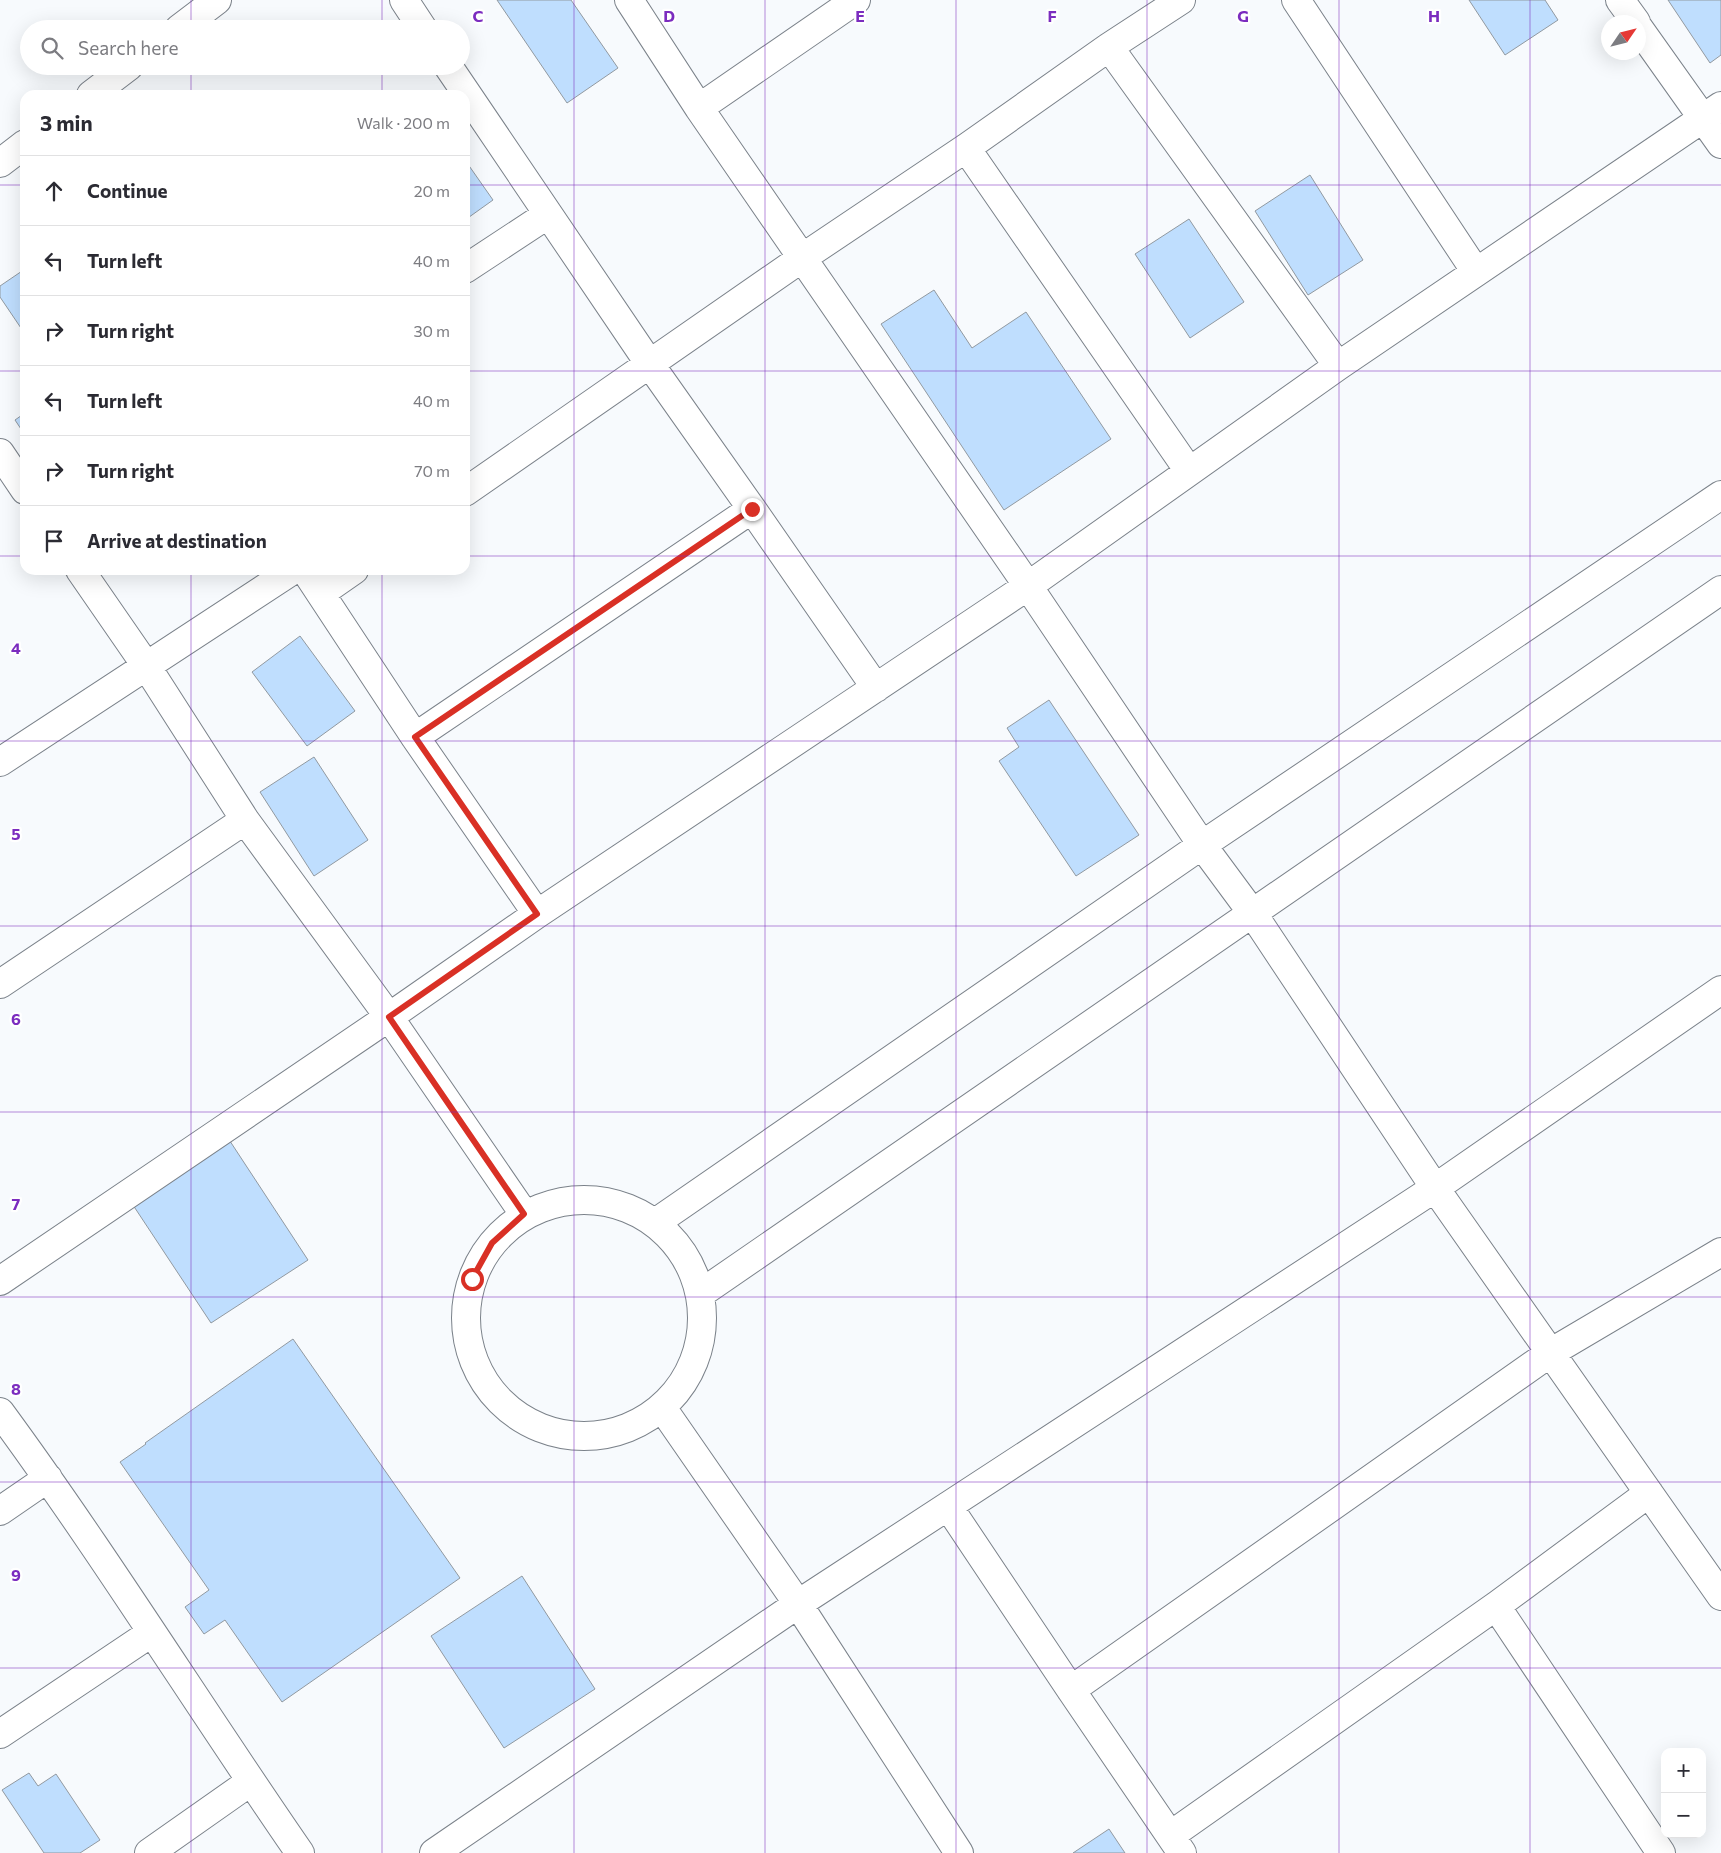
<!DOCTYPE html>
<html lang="en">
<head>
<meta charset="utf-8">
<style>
	body { margin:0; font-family:Commissioner,sans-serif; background:#f2f2f3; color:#2b2b33 }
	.controls { position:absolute; right:15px; bottom:15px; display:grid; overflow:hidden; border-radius:10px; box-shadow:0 5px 20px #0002 }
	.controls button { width:45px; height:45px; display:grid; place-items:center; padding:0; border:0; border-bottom:1px solid #e1e1e2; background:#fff; color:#2b2b33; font:25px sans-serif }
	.compass { position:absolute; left:1601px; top:15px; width:45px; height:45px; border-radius:50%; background:#fff; box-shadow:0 5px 20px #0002; rotate:55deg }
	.stop { position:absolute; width:15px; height:15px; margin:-11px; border:4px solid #d93025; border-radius:50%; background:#fff }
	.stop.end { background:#d93025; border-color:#fff; box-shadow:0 1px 5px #0008 }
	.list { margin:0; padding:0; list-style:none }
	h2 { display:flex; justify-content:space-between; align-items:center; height:65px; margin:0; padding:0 20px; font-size:21px }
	h2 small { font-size:16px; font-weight:400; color:#7c7c81 }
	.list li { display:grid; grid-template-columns:32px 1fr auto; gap:15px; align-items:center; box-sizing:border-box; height:70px; padding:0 20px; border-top:1px solid #e1e1e2 }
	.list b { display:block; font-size:19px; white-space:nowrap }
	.list em { font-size:16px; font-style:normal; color:#7c7c81 }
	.icon { flex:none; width:28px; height:28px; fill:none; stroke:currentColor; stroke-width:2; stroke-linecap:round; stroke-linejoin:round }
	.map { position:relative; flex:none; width:1721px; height:1853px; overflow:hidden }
	.search { position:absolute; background:#fff; box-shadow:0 5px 20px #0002; left:20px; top:20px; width:450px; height:55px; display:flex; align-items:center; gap:12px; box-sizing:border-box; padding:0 18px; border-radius:28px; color:#7c7c81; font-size:19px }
	.panel { position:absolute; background:#fff; box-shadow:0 5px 20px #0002; left:20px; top:90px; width:450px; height:485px; border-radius:15px }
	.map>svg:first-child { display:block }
</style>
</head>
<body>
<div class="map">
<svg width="1721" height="1853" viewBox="0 0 1721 1853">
	<rect width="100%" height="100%" fill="#f7fafd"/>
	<path fill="#bfdefe" stroke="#9199a0" d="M 497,0 L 571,0 L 618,68 L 567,103 Z
		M 1469,0 L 1545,0 L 1558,20 L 1505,55 Z
		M 1668,0 L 1721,0 L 1721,55 L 1710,63 Z
		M 465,160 L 493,200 L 465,220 Z
		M 1310,175 L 1363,260 L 1308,295 L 1255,211 Z
		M 1189,219 L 1244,302 L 1190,338 L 1135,254 Z
		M 25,269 L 25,334 L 0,297 L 0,286 Z
		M 934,290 L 972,348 L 1026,312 L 1111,439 L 1004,510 L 881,324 Z
		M 25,413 L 25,435 L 15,420 Z
		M 300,636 L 355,711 L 307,746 L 252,672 Z
		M 1049,700 L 1139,835 L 1076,876 L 999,761 L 1019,747 L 1007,728 Z
		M 314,757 L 368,840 L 314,876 L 260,792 Z
		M 224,1132 L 308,1260 L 211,1323 L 127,1196 Z
		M 293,1339 L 460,1578 L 282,1702 L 225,1620 L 204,1634 L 185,1607 L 209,1590 L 120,1462 L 146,1444 L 145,1443 Z
		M 522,1576 L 595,1689 L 504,1748 L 431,1636 Z
		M 29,1773 L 38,1786 L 56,1774 L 100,1840 L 80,1853 L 44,1853 L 2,1790 Z
		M 1109,1829 L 1125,1853 L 1073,1853 Z"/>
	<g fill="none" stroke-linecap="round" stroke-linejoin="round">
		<g stroke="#7b828a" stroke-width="30">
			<path id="minor" d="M 404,0 L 423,29
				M 629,0 L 699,108 L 1028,586 L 1202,845 L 1253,914 L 1435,1188 L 1721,1596
				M 1296,0 L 1476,272
				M 1620,0 L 1636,22
				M 1638,27 L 1721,144
				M 179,29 L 217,0
				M 1109,47 L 1338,366
				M 91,95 L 129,66
				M 699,108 L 856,0
				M 966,148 L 1189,471
				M 0,163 L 25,144
				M 465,269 L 547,215
				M 0,453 L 25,490
				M 465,492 L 802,258 L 966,148 L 1109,47 L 1181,0
				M 752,509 L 876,688
				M 80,570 L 147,667 L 245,820 L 389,1017 L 524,1214
				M 305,570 L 415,737 L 537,914
				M 321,593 L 354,570
				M 415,737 L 752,509 L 649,363 L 448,66
				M 0,762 L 293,570
				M 0,984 L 245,820
				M466 1318a118 118 0 1 1 236 0a118 118 0 1 1-236 0Z
				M 655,1223 L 1202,845 L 1721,495
				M 0,1281 L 389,1017 L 537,914 L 1028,586 L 1338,366 L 1721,106
				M 700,1294 L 1721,590
				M 663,1409 L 798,1604 L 959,1853
				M 0,1412 C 105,1555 199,1707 300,1853
				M 948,1506 L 1071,1690 L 1182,1853
				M 0,1511 L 48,1478
				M 1496,1606 L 1661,1853
				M 1071,1690 L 1550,1353 L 1721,1252
				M 0,1734 L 151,1633
				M 1171,1835 L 1496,1606 L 1649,1493
				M 149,1853 L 250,1782
				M 434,1853 L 798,1604 L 1435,1188 L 1721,990"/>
		</g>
		<use href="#minor" stroke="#fff" stroke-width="28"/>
	</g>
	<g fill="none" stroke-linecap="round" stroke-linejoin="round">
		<path stroke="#d93025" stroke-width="6" d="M 472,1279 L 492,1243 L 524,1214 L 389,1017 L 537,914 L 415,737 L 752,509"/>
	</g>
	<path fill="none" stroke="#7b2cbf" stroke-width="1" stroke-opacity="0.55" d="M 191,0 L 191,29M 382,0 L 382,29M 574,0 L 574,1853M 765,0 L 765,1853M 956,0 L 956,1853M 1147,0 L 1147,1853M 1339,0 L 1339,1853M 1530,0 L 1530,1853M 191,66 L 191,95M 382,66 L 382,95M 0,185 L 25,185M 465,185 L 1721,185M 0,371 L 25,371M 465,371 L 1721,371M 0,556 L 25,556M 465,556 L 1721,556M 191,570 L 191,1853M 382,570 L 382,1853M 0,741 L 1721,741M 0,926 L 1721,926M 0,1112 L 1721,1112M 0,1297 L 1721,1297M 0,1482 L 1721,1482M 0,1668 L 1721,1668"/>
	<g font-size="16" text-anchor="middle" font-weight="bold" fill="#7b2cbf" stroke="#fff" stroke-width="4.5" stroke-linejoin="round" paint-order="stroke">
		<text x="478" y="22">C</text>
		<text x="669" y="22">D</text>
		<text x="860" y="22">E</text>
		<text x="1052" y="22">F</text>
		<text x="1243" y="22">G</text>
		<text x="1434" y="22">H</text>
		<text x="16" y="654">4</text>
		<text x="16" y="840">5</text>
		<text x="16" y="1025">6</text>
		<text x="16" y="1210">7</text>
		<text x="16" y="1395">8</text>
		<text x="16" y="1581">9</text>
	</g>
</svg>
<div class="controls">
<button>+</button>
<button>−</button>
</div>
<svg class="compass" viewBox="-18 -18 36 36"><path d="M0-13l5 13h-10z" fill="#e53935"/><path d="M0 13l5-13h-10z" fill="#7c7c81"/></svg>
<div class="stop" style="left:472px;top:1279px"></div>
<div class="stop end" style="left:752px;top:509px"></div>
<div class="search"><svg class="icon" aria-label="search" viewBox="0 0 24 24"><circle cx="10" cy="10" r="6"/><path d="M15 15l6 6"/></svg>Search here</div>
<section class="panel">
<h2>3 min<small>Walk · 200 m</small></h2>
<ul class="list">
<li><svg class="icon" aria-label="ahead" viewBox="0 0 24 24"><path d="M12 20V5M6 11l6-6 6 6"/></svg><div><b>Continue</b></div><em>20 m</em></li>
<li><svg class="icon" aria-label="left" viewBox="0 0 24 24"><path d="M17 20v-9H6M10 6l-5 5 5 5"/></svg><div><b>Turn left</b></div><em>40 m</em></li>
<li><svg class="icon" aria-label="right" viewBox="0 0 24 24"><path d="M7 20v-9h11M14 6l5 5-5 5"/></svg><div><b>Turn right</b></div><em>30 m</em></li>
<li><svg class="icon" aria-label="left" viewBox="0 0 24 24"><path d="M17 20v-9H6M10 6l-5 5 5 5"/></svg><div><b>Turn left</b></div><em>40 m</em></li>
<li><svg class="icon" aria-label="right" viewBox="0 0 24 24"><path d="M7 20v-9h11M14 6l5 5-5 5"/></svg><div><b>Turn right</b></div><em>70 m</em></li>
<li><svg class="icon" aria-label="arrive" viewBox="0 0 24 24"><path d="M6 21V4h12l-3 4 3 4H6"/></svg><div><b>Arrive at destination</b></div></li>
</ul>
</section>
</div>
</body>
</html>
